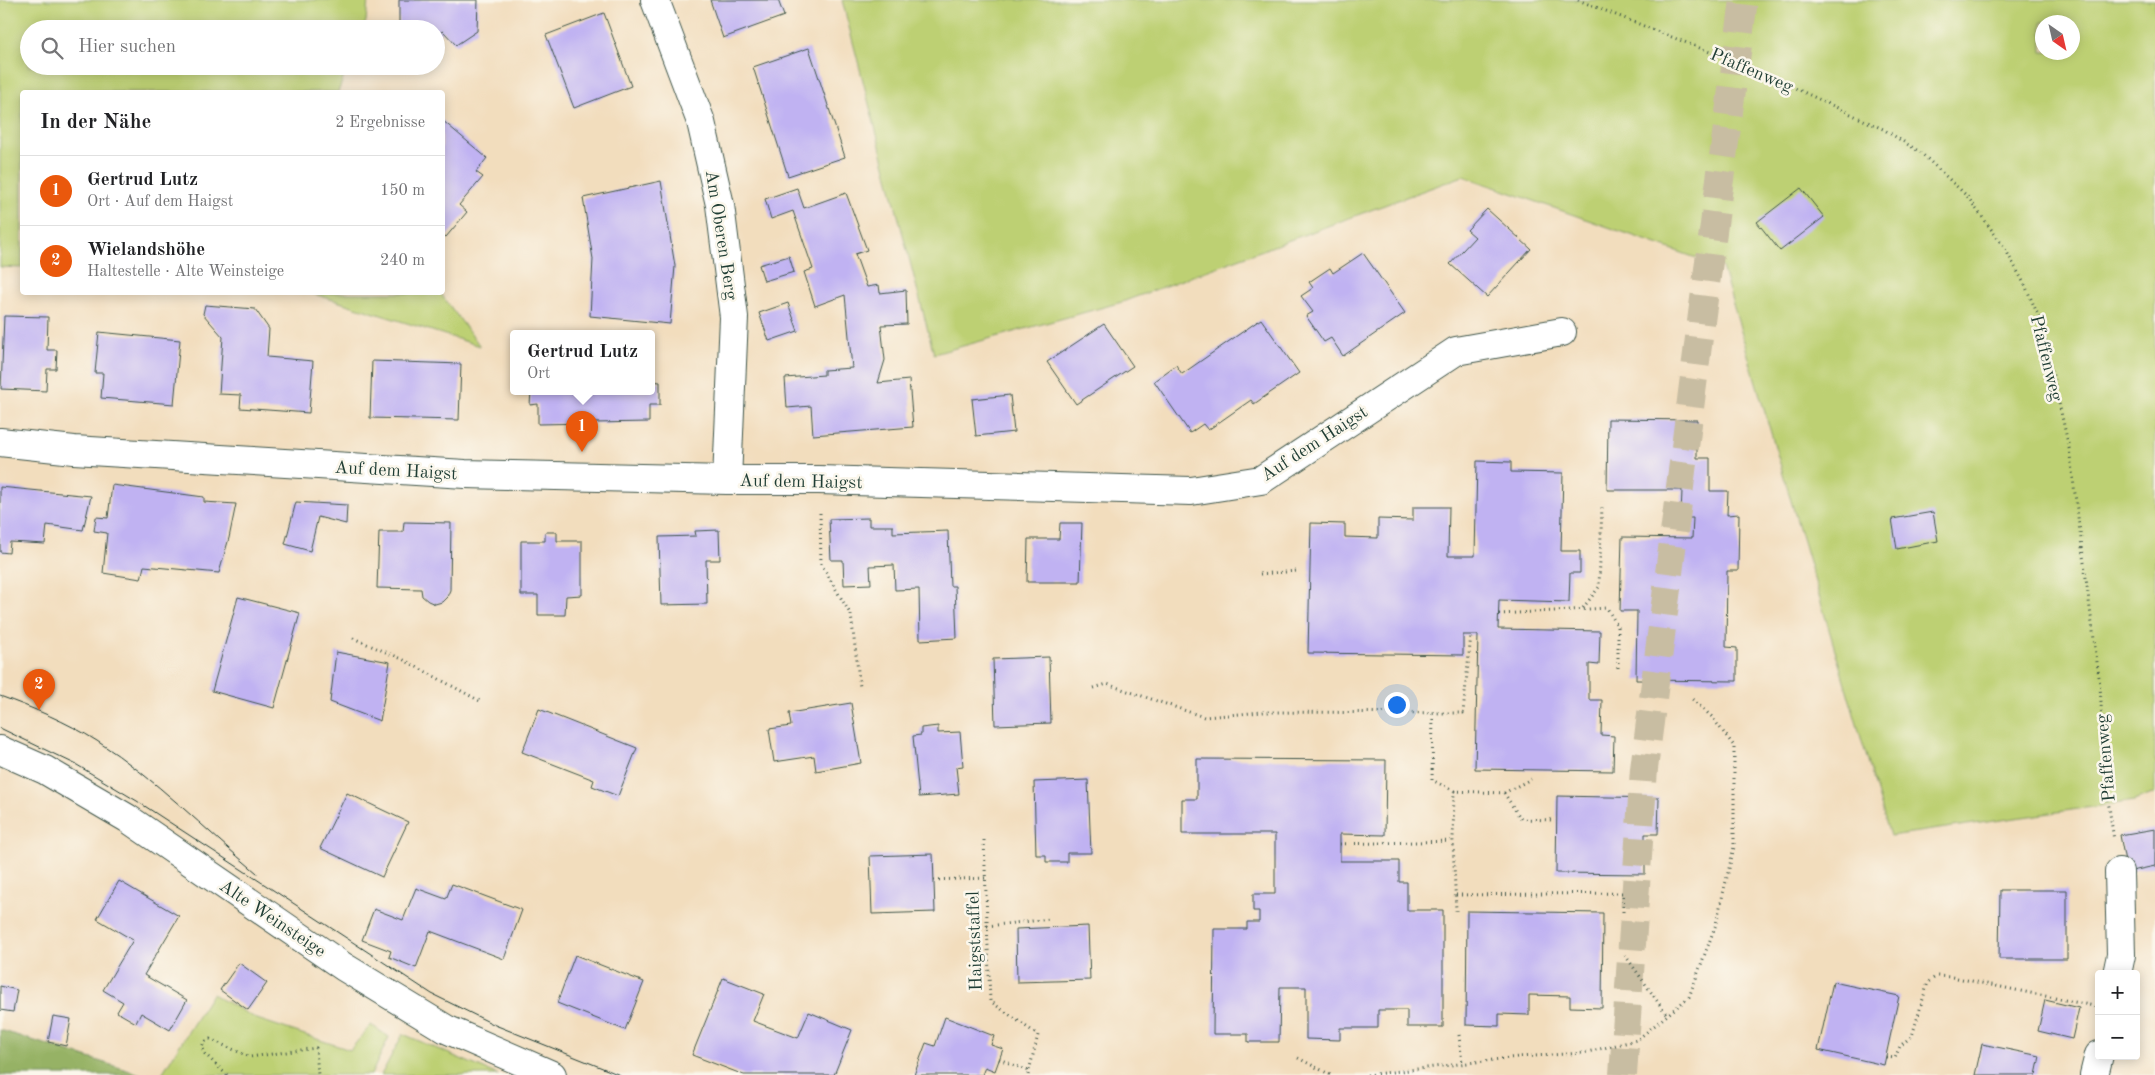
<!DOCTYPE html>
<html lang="de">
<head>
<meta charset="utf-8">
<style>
	body { margin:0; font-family:"Old Standard TT",serif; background:#f6f6f6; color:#202124 }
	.controls { position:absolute; right:15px; bottom:15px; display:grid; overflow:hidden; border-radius:5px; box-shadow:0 2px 12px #0003 }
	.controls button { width:45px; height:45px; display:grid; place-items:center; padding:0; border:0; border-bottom:1px solid #e0e0e0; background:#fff; color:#202124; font:25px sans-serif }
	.compass { position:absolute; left:2035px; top:15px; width:45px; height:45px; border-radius:50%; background:#fff; box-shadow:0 2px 12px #0003; rotate:146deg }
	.you { position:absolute; left:1396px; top:704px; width:18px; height:18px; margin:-12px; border:4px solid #fff; border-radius:50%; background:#1a73e8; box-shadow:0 0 0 8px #1a73e833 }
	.badge { display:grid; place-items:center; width:32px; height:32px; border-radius:50%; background:#ea580c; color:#fff; font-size:16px; font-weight:700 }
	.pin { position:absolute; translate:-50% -41px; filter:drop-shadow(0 1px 2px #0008) }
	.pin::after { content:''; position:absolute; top:26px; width:18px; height:15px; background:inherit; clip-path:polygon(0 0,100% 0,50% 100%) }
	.popup { position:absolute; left:510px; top:330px; width:145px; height:65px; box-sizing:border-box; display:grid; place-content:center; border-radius:5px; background:#fff; filter:drop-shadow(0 1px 4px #0005); font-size:16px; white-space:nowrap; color:#757577 }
	.popup b { font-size:19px; color:#202124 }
	.popup::after { content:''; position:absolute; left:50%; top:100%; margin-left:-10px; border:10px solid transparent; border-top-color:#fff }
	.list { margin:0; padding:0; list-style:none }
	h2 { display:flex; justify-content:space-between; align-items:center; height:65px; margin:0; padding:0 20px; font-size:21px }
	h2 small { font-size:16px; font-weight:400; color:#757577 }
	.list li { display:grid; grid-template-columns:32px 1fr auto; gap:15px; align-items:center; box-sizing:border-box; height:70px; padding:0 20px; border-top:1px solid #e0e0e0 }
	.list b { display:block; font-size:19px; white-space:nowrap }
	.list p { margin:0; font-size:16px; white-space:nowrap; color:#757577 }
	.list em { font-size:16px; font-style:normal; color:#757577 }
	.icon { flex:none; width:28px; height:28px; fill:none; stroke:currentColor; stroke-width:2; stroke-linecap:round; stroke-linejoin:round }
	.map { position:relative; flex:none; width:2155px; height:1075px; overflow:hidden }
	.search { position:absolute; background:#fff; box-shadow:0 2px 12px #0003; left:20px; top:20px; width:425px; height:55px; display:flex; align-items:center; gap:12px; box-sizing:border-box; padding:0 18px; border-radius:28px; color:#757577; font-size:19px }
	.panel { position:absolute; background:#fff; box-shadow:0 2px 12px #0003; left:20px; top:90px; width:425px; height:205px; border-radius:5px }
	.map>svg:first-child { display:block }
</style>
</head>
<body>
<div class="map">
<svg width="2155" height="1075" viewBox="0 0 2155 1075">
	<rect width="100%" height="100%" fill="#fbf7ec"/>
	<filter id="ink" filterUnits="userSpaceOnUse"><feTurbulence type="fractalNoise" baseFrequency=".02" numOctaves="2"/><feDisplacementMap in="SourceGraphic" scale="10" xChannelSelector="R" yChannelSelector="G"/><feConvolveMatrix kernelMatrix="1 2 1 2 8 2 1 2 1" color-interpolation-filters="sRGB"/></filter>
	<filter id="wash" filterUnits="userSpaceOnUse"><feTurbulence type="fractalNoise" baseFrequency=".0096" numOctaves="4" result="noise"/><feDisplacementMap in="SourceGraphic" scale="20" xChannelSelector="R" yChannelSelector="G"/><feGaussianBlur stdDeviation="1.12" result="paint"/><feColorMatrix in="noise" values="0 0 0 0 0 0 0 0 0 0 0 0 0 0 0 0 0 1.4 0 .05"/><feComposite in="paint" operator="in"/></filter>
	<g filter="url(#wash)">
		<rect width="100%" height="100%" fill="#f2ddbd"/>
		<path fill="#bdd073" stroke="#6e8654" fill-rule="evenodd" d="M 0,0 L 368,0 L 366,21 L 363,29 L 29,29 L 29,66 L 348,66 L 338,92 L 22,92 L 22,268 L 0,267 Z
			M 842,0 L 2155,0 L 2155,793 L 2134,801 L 1890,836 L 1722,267 L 1463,176 L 1122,302 L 934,354 ZM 2042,22 L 2072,22 L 2072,52 L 2042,52 Z
			M 311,293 L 440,293 L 480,346 Z
			M 212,994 L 257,1019 L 350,1050 L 371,1025 L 389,1037 L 371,1075 L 161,1075 Z
			M 403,1034 L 498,1075 L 381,1075 Z"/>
		<path fill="#96b265" stroke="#5a784c" d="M 0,1030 L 143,1075 L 0,1075 Z"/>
		<g id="blocks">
			<path fill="#c0b2f2" d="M 399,0 L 478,0 L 477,31 L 456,45 L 443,31 L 436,36 L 436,29 L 406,29 L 399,25 Z
				M 710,0 L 778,0 L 784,16 L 723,38 Z
				M 604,13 L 631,86 L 574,108 L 546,35 Z
				M 809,48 L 845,157 L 788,176 L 753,67 Z
				M 442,120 L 487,158 L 476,172 L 483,177 L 459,205 L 467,212 L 446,237 L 442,234 Z
				M 661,181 L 675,266 L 670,324 L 590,316 L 593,259 L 583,198 Z
				M 797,188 L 804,208 L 846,193 L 867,250 L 855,254 L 867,287 L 879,285 L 880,293 L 906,290 L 907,324 L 881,325 L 885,360 L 878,383 L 909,380 L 913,427 L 813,435 L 811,406 L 787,408 L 785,378 L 824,375 L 824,370 L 852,368 L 845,295 L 815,306 L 804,272 L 813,269 L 793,211 L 771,219 L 765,199 Z
				M 1801,188 L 1824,217 L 1780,251 L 1757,222 Z
				M 1487,209 L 1531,249 L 1487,297 L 1450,264 L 1475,237 L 1467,230 Z
				M 1363,253 L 1405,313 L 1343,356 L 1331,338 L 1324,342 L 1306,316 L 1313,312 L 1301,296 L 1313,288 L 1309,282 L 1330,268 L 1333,273 Z
				M 789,256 L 794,272 L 764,281 L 759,265 Z
				M 788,303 L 798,331 L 769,341 L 759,313 Z
				M 205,305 L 255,309 L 269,329 L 267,357 L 313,361 L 309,413 L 240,408 L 241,395 L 219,394 L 223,337 L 203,314 Z
				M 4,316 L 48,317 L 47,350 L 57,350 L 56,369 L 47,369 L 46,391 L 1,389 Z
				M 1261,319 L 1299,373 L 1254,404 L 1251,400 L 1208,430 L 1203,424 L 1190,433 L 1154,381 L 1176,365 L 1182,374 Z
				M 1104,324 L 1133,366 L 1076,404 L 1047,362 Z
				M 99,332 L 180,340 L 174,404 L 101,398 L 103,373 L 95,373 Z
				M 372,361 L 461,364 L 459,420 L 370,418 Z
				M 651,381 L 660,382 L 660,405 L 649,405 L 649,422 L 538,424 L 538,404 L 530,405 L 531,391 L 651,391 Z
				M 1010,395 L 1014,432 L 976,436 L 972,399 Z
				M 1608,419 L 1697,420 L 1697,458 L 1710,458 L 1710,491 L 1728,491 L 1727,515 L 1739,514 L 1738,571 L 1727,571 L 1726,647 L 1737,648 L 1737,681 L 1636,680 L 1637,611 L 1620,611 L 1622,537 L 1692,538 L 1693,518 L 1681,518 L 1682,490 L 1607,490 Z
				M 1477,461 L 1511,462 L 1511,472 L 1563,473 L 1561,551 L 1580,551 L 1580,573 L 1570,573 L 1569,602 L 1499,600 L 1498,629 L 1600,631 L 1599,665 L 1589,664 L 1589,700 L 1602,700 L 1601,735 L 1614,736 L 1613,771 L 1475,769 L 1478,635 L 1463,635 L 1463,655 L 1308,653 L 1311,523 L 1345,524 L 1345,537 L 1378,538 L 1378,519 L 1413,520 L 1413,507 L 1449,507 L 1448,556 L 1475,556 Z
				M 112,485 L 204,497 L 204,502 L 236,504 L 229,538 L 219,573 L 144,566 L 141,579 L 103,573 L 107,533 L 94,531 L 96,517 L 108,518 Z
				M 0,487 L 91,496 L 83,530 L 47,525 L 45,544 L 10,542 L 9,553 L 0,552 Z
				M 296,502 L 347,505 L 346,524 L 318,517 L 310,551 L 285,544 Z
				M 1933,512 L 1938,541 L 1897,549 L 1892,519 Z
				M 869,518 L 869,526 L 893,526 L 893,533 L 948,531 L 950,586 L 955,586 L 957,638 L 920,640 L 919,589 L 895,590 L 894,565 L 870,566 L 871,584 L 844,585 L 843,560 L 831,560 L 829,519 Z
				M 404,522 L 451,523 L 450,590 L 447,597 L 442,602 L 435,604 L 428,601 L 422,596 L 421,589 L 377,588 L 379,532 L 403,532 Z
				M 1060,523 L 1082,523 L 1080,582 L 1027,582 L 1028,539 L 1059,539 Z
				M 719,530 L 720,560 L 706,560 L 707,604 L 661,605 L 659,537 L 696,536 L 695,531 Z
				M 545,532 L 557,532 L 557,541 L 582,541 L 582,595 L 566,596 L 565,615 L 538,615 L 538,595 L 521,595 L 521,541 L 545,541 Z
				M 238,597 L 300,613 L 274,708 L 212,691 Z
				M 336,652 L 390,662 L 380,721 L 330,702 Z
				M 1049,657 L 1051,723 L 995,725 L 993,659 Z
				M 851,703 L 861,763 L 816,771 L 814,756 L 774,762 L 769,729 L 791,726 L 789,713 Z
				M 539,709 L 637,748 L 618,796 L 592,786 L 594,780 L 522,752 Z
				M 938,726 L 938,733 L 960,732 L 963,766 L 956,767 L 959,794 L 919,797 L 913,736 L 921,735 L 921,728 Z
				M 1197,759 L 1386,760 L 1385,835 L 1340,834 L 1340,861 L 1399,861 L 1399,882 L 1407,882 L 1407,910 L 1443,910 L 1443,1027 L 1407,1027 L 1407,1010 L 1378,1010 L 1378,1028 L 1340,1028 L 1340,1040 L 1306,1039 L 1306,987 L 1280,987 L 1279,1042 L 1248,1042 L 1248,1034 L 1213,1034 L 1214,929 L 1247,929 L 1247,922 L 1259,922 L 1259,911 L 1253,911 L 1253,894 L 1275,894 L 1275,834 L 1182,834 L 1182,799 L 1197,799 Z
				M 1088,780 L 1091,853 L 1067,853 L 1067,862 L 1046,862 L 1046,855 L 1036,855 L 1034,782 Z
				M 347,793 L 408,822 L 382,877 L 320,848 Z
				M 1557,796 L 1659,798 L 1658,834 L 1645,834 L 1645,874 L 1556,873 Z
				M 2155,829 L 2155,866 L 2127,872 L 2120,835 Z
				M 933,854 L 935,912 L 872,914 L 870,856 Z
				M 119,881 L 179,916 L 144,975 L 187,1000 L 170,1030 L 141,1013 L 136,1023 L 117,1012 L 123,1002 L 103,990 L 133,940 L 97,919 Z
				M 452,884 L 522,910 L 504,959 L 430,931 L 416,968 L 389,957 L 391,951 L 362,940 L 374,909 L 403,920 L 416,888 L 446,899 Z
				M 2000,890 L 2067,890 L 2067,959 L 1999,959 Z
				M 1467,911 L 1603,913 L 1602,1008 L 1570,1007 L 1570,996 L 1529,995 L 1529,1015 L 1499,1014 L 1499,1026 L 1466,1025 Z
				M 1088,926 L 1090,980 L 1017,982 L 1016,929 Z
				M 575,955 L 644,982 L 625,1030 L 557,1003 Z
				M 239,963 L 267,983 L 248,1010 L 220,990 Z
				M 723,978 L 764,994 L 753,1021 L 798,1038 L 809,1012 L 852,1030 L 834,1075 L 744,1075 L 692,1055 Z
				M 1833,982 L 1899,996 L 1884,1065 L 1818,1050 Z
				M 0,986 L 17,990 L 13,1012 L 0,1010 Z
				M 2045,1000 L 2079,1008 L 2072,1039 L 2038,1031 Z
				M 53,1016 L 71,1019 L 66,1046 L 48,1042 Z
				M 945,1017 L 994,1036 L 991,1045 L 1003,1049 L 995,1071 L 985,1067 L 982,1075 L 914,1075 L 926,1043 L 935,1046 Z
				M 1982,1044 L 2040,1056 L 2036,1075 L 1975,1075 Z"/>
		</g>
	</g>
	<g filter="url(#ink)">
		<use href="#blocks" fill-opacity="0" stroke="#3f5549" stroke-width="1"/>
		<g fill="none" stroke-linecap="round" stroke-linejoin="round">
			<path stroke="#c8bda2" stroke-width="28" stroke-dasharray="28 14" stroke-linecap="butt" d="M 1623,1075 L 1644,769 L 1702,314 L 1744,0"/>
			<g stroke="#3f5549" stroke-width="30">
				<path id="street" d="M 655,0 L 701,122 L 720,205 L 734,317 L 727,480
					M 0,442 L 74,450 L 465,474 L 727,480 L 819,480 L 1191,491 L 1261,480 L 1456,351 L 1562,332
					M 0,750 L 45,770 L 127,818 L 344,967 L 446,1029 L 552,1075
					M 2117,974 L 2121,955 L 2119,872
					M 2094,1075 L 2099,1055"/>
			</g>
			<path stroke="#3f5549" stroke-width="3" stroke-dasharray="1 4" stroke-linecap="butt" d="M 1578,0 L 1758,71 L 1883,129 L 1920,152 L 1967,196 L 2004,247 L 2025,285 L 2041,322 L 2069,448 L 2100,685 L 2106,787 L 2114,840
				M 820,513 L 821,564 L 851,615 L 860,687
				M 1260,574 L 1297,571
				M 1583,608 L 1599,587 L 1602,506
				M 1499,614 L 1607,608 L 1618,627 L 1618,672
				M 353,638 L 402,659 L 480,701
				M 1094,688 L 1107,684 L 1204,717 L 1263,712 L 1463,713 L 1471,635
				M 1433,714 L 1432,780 L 1454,791 L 1453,841 L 1456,911
				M 1454,791 L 1504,793 L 1521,819 L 1552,820
				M 1504,793 L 1531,779
				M 984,840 L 990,1001 L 1038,1035 L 1028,1075
				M 1340,844 L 1453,841
				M 934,880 L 985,878
				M 1456,895 L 1623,893 L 1623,913
				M 987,926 L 1050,919
				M 1625,955 L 1667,1015
				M 1459,1035 L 1462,1063
				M 1886,1057 L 1895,1058 L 1900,1046 L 1912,1036 L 1928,982 L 1937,976 L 1952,977 L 2099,1007
				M 1298,1058 L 1331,1075
				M 999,1059 L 1029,1071
				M 227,1075 L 205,1054 L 202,1047 L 204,1042 L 210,1039 L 250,1057 L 316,1048 L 318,1075
				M 1367,1075 L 1518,1057 L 1583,1053 L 1637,1040 L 1689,997 L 1716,924 L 1734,847 L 1734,746 L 1711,716 L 1692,699"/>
			<use href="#street" stroke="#fff" stroke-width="28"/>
			<path stroke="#1f3d34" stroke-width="1" d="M 0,696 C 33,708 67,722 97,741 C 155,778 204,829 257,873
				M 0,728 L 77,765 L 137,801 L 432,994 L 495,1025 L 620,1075"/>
		</g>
	</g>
	<g text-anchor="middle" stroke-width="5" stroke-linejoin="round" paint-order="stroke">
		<g font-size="18" fill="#1f3d34" stroke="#fbf7ec">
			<text transform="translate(1752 70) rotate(23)" y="6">Pfaffenweg</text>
			<text transform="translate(722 235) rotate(81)" y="6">Am Oberen Berg</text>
			<text transform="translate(2047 358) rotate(76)" y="6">Pfaffenweg</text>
			<text transform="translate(1314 443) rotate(-33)" y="6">Auf dem Haigst</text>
			<text transform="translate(396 470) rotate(3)" y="6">Auf dem Haigst</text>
			<text transform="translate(801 481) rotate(1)" y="6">Auf dem Haigst</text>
			<text transform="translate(2105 758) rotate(-95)" y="6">Pfaffenweg</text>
			<text transform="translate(273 918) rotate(34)" y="6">Alte Weinsteige</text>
			<text transform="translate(974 941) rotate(-92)" y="6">Haigststaffel</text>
		</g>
	</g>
</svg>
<div class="controls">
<button>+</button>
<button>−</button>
</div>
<svg class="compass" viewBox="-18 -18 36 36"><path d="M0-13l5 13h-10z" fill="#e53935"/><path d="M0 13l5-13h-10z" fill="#757577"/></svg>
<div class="you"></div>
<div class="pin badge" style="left:582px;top:452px">1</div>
<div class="popup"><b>Gertrud Lutz</b>Ort</div>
<div class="pin badge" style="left:39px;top:710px">2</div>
<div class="search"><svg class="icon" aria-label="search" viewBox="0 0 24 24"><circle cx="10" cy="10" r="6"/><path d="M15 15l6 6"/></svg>Hier suchen</div>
<section class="panel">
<h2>In der Nähe<small>2 Ergebnisse</small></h2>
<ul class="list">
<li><span class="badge">1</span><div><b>Gertrud Lutz</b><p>Ort · Auf dem Haigst</p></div><em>150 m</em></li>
<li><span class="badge">2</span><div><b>Wielandshöhe</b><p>Haltestelle · Alte Weinsteige</p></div><em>240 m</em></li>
</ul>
</section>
</div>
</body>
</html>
